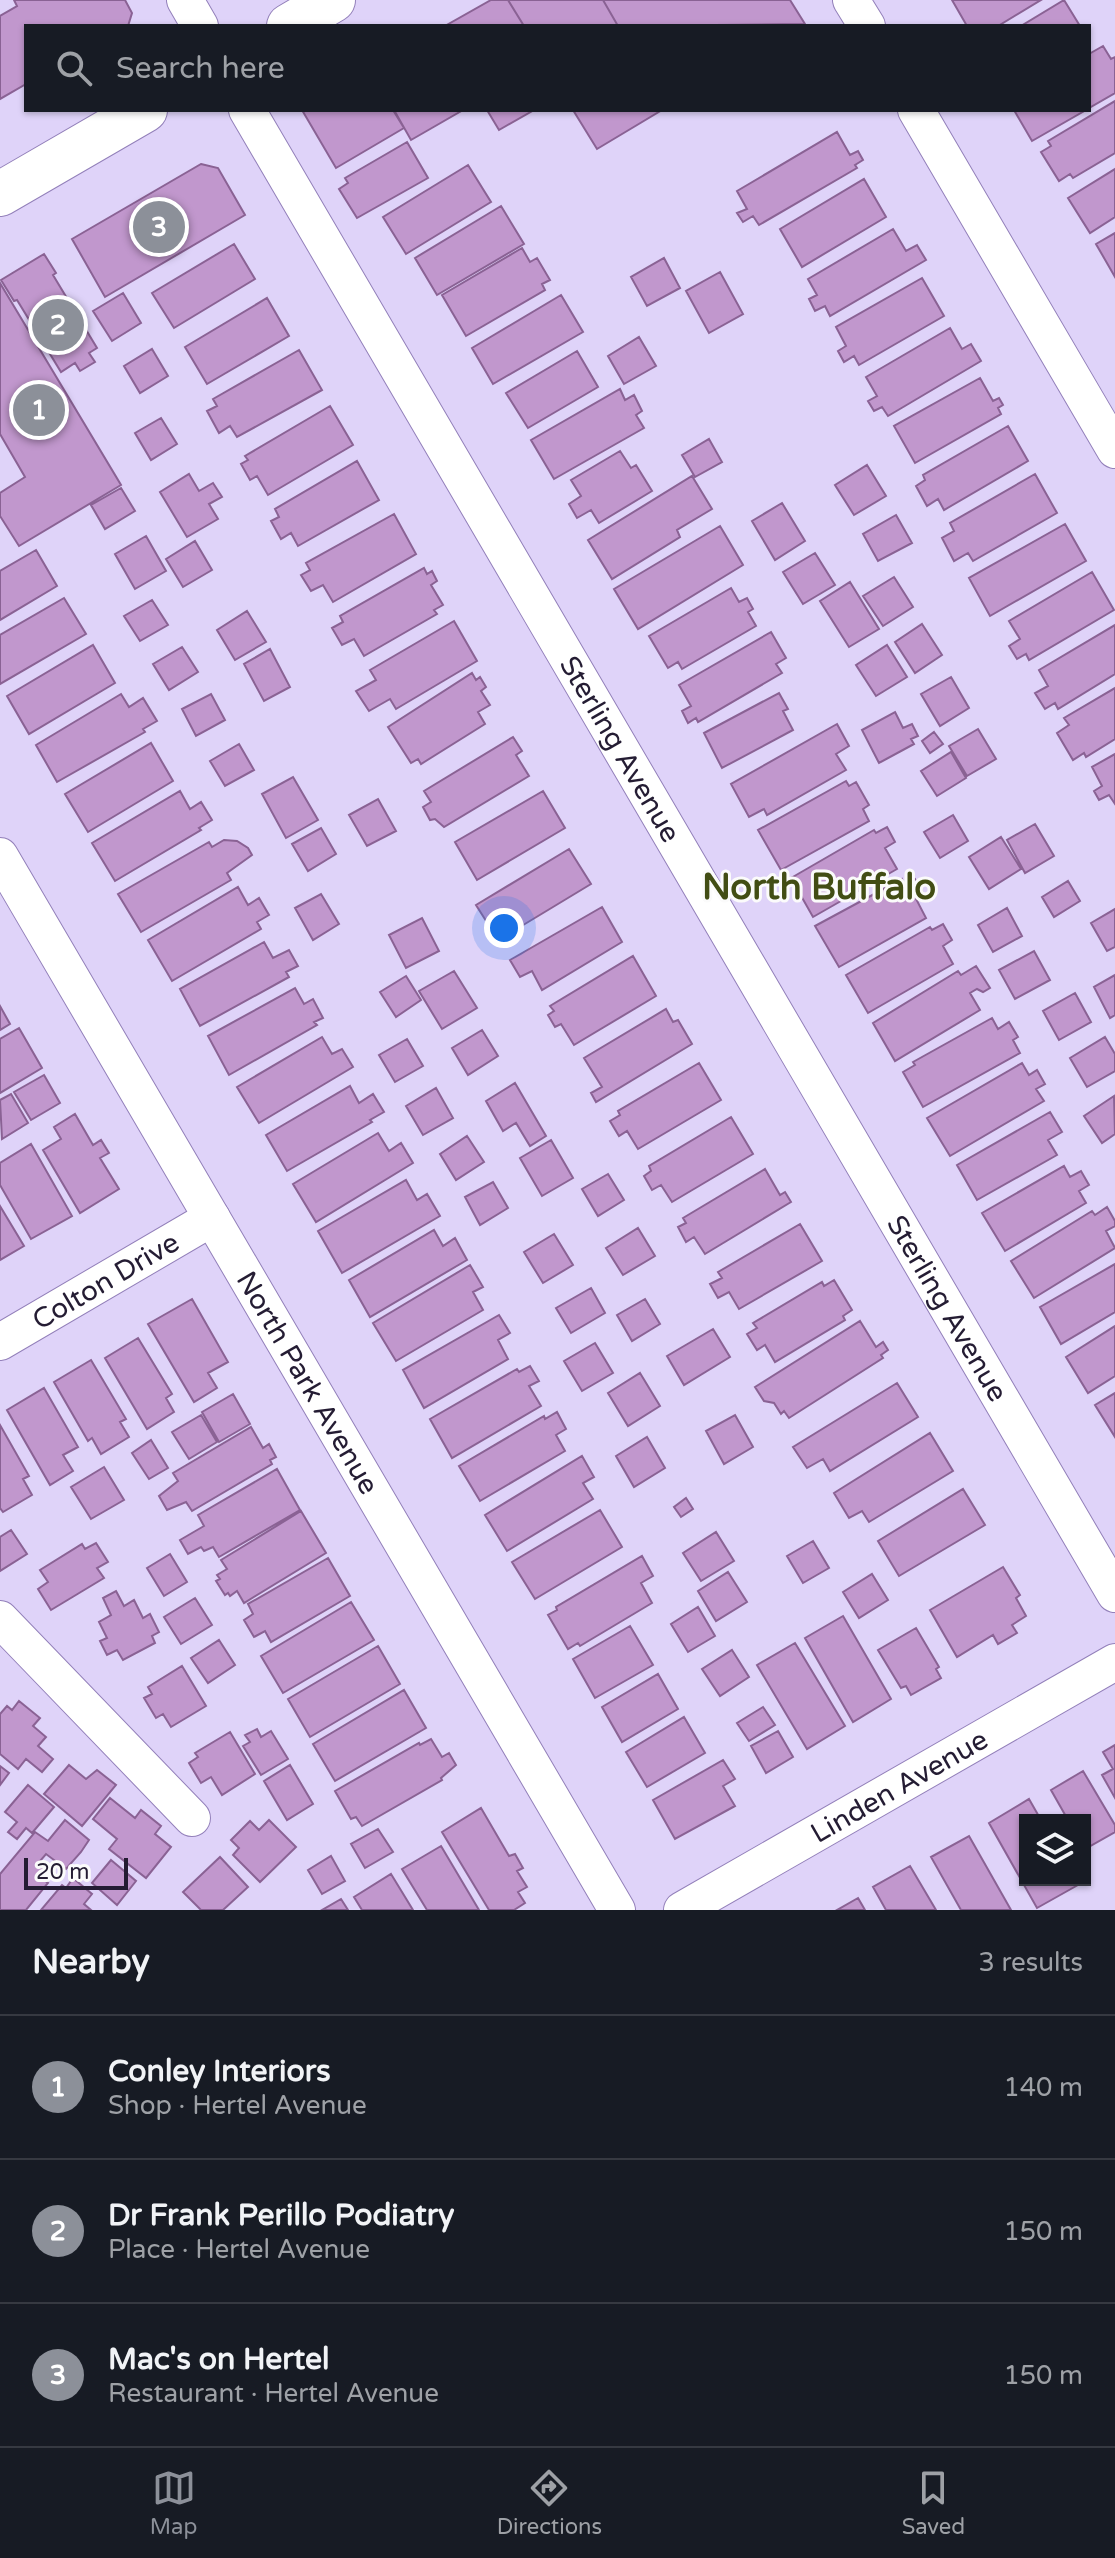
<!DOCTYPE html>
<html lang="en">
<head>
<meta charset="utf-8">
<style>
	body { margin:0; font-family:"Varela Round",sans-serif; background:#242831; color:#f1f3f6 }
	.controls { position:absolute; right:24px; bottom:24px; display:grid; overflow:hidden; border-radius:0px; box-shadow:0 2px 6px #0004 }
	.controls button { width:72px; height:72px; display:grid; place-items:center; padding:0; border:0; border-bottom:2px solid #363941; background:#171b24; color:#f1f3f6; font:40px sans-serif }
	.scale { position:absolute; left:24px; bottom:20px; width:104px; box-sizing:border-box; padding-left:8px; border:4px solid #241c33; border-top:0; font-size:22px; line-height:28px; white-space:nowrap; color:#241c33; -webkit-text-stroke:6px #fbfbfb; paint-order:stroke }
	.you { position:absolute; left:504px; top:928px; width:28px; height:28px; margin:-20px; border:6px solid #fff; border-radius:50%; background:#1a73e8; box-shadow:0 0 0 12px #1a73e833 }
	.badge { display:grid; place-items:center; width:52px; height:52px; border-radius:50%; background:#8c9099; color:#fff; font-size:26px; font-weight:700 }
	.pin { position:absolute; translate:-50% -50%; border:4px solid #fff; box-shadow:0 2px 8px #0006 }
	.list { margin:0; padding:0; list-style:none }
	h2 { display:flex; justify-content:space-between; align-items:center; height:104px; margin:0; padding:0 32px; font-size:34px }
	h2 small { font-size:26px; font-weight:400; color:#9ea1a6 }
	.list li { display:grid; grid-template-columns:52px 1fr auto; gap:24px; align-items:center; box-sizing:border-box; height:144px; padding:0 32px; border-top:2px solid #363941 }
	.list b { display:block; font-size:30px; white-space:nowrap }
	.list p { margin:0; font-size:26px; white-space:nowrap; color:#9ea1a6 }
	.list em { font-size:26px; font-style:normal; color:#9ea1a6 }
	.icon { flex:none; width:44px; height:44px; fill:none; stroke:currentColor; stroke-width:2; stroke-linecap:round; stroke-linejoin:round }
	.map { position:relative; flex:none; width:1115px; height:1910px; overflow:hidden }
	.search { position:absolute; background:#171b24; box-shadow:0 2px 6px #0004; left:24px; right:24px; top:24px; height:88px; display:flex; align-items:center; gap:20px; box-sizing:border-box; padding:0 28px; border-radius:0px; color:#9ea1a6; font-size:30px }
	.sheet { height:536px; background:#171b24 }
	nav { display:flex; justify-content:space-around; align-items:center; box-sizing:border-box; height:112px; border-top:2px solid #363941; background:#171b24; font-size:22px; color:#9ea1a6 }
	nav a { display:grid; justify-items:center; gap:4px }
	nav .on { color:#8c9099 }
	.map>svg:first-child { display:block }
</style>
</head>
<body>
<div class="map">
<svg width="1115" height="1910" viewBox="0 0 1115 1910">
	<rect width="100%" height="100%" fill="#dfd3f9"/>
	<path fill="#c197cd" stroke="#8a6294" stroke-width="2" d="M 14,0 L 125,0 L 132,13 L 128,26 L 26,26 L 26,84 L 0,99 L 0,16 L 17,6 Z
		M 491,0 L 508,0 L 524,26 L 445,26 Z
		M 508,0 L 603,0 L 618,26 L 524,26 Z
		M 603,0 L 790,0 L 805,24 L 618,26 Z
		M 952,0 L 1041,0 L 998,26 L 967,26 Z
		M 1064,0 L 1080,26 L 1021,26 Z
		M 1103,46 L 1111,59 L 1115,57 L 1115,93 L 1089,108 L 1089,54 Z
		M 1115,101 L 1115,153 L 1073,178 L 1070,174 L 1059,181 L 1041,152 L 1051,146 L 1048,141 Z
		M 302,110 L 393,110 L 404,128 L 336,168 Z
		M 394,110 L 463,110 L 411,140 Z
		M 487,110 L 534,110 L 499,130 Z
		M 573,110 L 662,110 L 597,149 Z
		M 1014,110 L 1086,110 L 1032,141 Z
		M 837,132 L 850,155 L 858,151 L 863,160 L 855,165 L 857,168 L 759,225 L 753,216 L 743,222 L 737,213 L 747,209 L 737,191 Z
		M 407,142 L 428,178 L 357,218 L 339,189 L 348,183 L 345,178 Z
		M 201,164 L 218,168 L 245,215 L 105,297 L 72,239 Z
		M 468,165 L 491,202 L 406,254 L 383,217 Z
		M 1115,169 L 1115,217 L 1090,233 L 1068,198 Z
		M 864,179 L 886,217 L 802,267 L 780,229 Z
		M 501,206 L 524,244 L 437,295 L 415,258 Z
		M 893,229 L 906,251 L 917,245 L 926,260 L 830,316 L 825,306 L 815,311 L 809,299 L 817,295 L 808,279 Z
		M 1115,233 L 1115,277 L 1096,244 Z
		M 234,244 L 255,279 L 174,328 L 152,293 Z
		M 522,248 L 530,262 L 537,258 L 550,280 L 542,284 L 545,290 L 466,336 L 442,295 Z
		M 44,254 L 56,273 L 53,275 L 97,348 L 89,353 L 95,362 L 80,371 L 75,363 L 61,372 L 17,300 L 14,301 L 1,280 Z
		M 664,258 L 680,288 L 647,306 L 631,277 Z
		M 720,272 L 743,314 L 709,333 L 686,291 Z
		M 922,278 L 944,316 L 859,365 L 854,356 L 844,362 L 838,351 L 846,346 L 836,327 Z
		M 0,283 L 121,485 L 19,546 L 0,516 L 0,493 L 25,477 L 0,434 Z
		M 123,293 L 141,323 L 112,341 L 93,311 Z
		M 561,295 L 583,332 L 493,384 L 472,348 Z
		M 267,298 L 289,336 L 207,384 L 185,347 Z
		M 950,328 L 962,349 L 971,344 L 981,361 L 888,416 L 882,407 L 874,411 L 868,401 L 877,396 L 866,377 Z
		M 639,337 L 656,366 L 624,384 L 608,356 Z
		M 152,349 L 168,376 L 140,393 L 124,366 Z
		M 299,350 L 322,390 L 237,437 L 230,426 L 219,433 L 207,411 L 217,406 L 213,399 Z
		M 577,351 L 598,387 L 528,428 L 506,393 Z
		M 980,378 L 993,401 L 999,398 L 1003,405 L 998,408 L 1001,414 L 915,463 L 894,426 Z
		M 620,389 L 625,400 L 634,395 L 642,411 L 636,415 L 644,428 L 554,479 L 531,440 Z
		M 330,406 L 353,445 L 268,495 L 257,476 L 250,480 L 241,464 L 248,460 L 245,456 Z
		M 161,418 L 177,444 L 151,460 L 135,433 Z
		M 1008,426 L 1028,461 L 944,510 L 938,499 L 927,506 L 916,486 L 925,480 L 923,475 Z
		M 709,439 L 722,462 L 695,477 L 682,455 Z
		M 620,451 L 631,468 L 636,465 L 652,491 L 599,523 L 591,510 L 577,518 L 569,504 L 581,496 L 571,480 Z
		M 357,461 L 379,500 L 298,546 L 291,533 L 281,539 L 271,521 L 279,517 L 275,509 Z
		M 867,465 L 886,496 L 854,515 L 835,485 Z
		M 189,474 L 199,491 L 213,483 L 222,497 L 209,504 L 218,519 L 187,537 L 160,492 Z
		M 1035,474 L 1057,513 L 973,561 L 968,553 L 954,561 L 942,538 L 954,531 L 950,523 Z
		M 692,476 L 712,509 L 677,530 L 680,537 L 612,579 L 588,540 Z
		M 121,488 L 135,511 L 105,529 L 91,505 Z
		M 782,503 L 805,541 L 775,560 L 752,521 Z
		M 394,514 L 416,554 L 333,602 L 323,585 L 311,591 L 301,575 L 310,570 L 306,563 Z
		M 896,515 L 912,543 L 878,561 L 863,534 Z
		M 1065,524 L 1086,561 L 990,616 L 969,578 Z
		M 720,526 L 743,565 L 638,629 L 614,589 Z
		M 146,536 L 166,571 L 135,589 L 115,554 Z
		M 195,541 L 212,570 L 183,587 L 166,559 Z
		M 36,550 L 57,586 L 0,620 L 0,571 Z
		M 815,553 L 835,585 L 803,604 L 783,572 Z
		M 424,568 L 427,574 L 432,571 L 437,581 L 431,585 L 443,605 L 434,610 L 437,614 L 364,656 L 354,639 L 342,645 L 332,628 L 343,622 L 340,616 Z
		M 1092,572 L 1114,610 L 1029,660 L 1026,654 L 1017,659 L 1009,646 L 1020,639 L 1009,621 Z
		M 894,577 L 913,607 L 883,626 L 863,596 Z
		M 850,582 L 879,629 L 849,647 L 820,601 Z
		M 731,588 L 739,602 L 747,598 L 753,609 L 748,612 L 756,626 L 682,669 L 678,662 L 668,668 L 649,636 Z
		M 64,598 L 86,634 L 0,684 L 0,635 Z
		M 152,600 L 168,625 L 140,641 L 124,616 Z
		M 247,611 L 266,642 L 235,660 L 217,630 Z
		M 454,621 L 477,661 L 396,709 L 390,699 L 369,711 L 356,691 L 376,680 L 370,670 Z
		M 922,624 L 942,655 L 915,673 L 895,642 Z
		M 1115,625 L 1115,674 L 1058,709 L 1055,703 L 1045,709 L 1035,693 L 1048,686 L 1039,670 Z
		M 771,632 L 786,658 L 776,664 L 782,673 L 698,722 L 696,718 L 688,723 L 682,711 L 691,706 L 679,685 Z
		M 93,645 L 115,683 L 29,734 L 7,696 Z
		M 887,645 L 907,677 L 876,696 L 856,665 Z
		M 182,647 L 198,672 L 169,690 L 153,664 Z
		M 270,649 L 290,687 L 264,701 L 244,664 Z
		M 472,673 L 476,680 L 480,677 L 486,687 L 481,691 L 490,705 L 478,712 L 485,724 L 421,764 L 418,759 L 411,763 L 388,727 Z
		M 951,677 L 969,708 L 940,726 L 921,694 Z
		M 1115,688 L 1115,739 L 1086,757 L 1084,753 L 1073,760 L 1057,733 L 1069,725 L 1064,718 Z
		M 779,693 L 788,709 L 783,711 L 793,730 L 722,768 L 704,733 Z
		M 121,694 L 129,707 L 143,698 L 157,721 L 143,729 L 145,732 L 57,782 L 36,745 Z
		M 211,694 L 225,720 L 196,736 L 182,709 Z
		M 895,712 L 903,728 L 912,724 L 918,736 L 911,739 L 914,744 L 879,763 L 862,730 Z
		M 837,724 L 849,746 L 836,754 L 846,770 L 767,815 L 764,809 L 749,817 L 731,784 Z
		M 978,729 L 996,759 L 967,776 L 949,746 Z
		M 934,732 L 943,744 L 930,753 L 922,741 Z
		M 513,737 L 522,751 L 516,755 L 529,776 L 444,827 L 435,819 L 430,820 L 423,807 L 431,802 L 424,791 Z
		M 151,743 L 173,781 L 88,832 L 65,794 Z
		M 239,744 L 254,770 L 225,786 L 210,761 Z
		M 951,752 L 966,778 L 937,796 L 921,771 Z
		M 1115,754 L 1115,804 L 1109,795 L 1099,800 L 1094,791 L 1102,786 L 1092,767 Z
		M 293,777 L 318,820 L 286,838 L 262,794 Z
		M 846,781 L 849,786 L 856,782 L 869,805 L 863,809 L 869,821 L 781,870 L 758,830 Z
		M 180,791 L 190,809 L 201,802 L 212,820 L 199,828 L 201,830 L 115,881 L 92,843 Z
		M 543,791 L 565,828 L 477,880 L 455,842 Z
		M 378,799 L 396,831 L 367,846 L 349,815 Z
		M 953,815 L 968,841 L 940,858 L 924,832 Z
		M 1035,824 L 1054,856 L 1025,873 L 1007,840 Z
		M 887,827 L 895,842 L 885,848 L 897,869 L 813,917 L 791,878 L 874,830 L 876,833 Z
		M 321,828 L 336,854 L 308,871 L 292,844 Z
		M 1001,837 L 1021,869 L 989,889 L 969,857 Z
		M 224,840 L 237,841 L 248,848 L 252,855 L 227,873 L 231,880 L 141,932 L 118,894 L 209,842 L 212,847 Z
		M 569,849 L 591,884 L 510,933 L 500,917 L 488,924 L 476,905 Z
		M 902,879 L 904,884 L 915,879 L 922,891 L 914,895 L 926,918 L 839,967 L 815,926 Z
		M 1068,881 L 1080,901 L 1054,917 L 1042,897 Z
		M 238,887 L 248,905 L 259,898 L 269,915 L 257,922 L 261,929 L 172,981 L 148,940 Z
		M 321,894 L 339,924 L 313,940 L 295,908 Z
		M 602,907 L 622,942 L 542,990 L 532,971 L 520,977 L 510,960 Z
		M 1007,908 L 1022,936 L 993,952 L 978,925 Z
		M 1115,909 L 1115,947 L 1107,951 L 1091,923 Z
		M 422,918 L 439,951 L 406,968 L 389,935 Z
		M 943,924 L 952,940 L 943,946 L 953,964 L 868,1013 L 846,975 L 930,927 L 932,930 Z
		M 264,942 L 273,958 L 289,950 L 298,966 L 286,972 L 289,977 L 200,1026 L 180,989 Z
		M 1034,951 L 1050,980 L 1015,999 L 999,970 Z
		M 633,956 L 656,996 L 574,1045 L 561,1024 L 555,1027 L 548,1015 L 554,1011 L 550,1006 Z
		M 976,966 L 990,988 L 983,992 L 977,989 L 970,993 L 980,1010 L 895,1061 L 873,1023 L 958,971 L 961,975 Z
		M 454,971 L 477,1008 L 442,1029 L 419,991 Z
		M 1115,975 L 1115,1015 L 1110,1018 L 1094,987 Z
		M 406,976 L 421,1000 L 396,1017 L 380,992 Z
		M 295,988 L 304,1004 L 313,999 L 323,1018 L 314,1022 L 317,1025 L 229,1075 L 208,1036 Z
		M 1075,993 L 1091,1022 L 1059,1040 L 1043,1011 Z
		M 0,1006 L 10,1024 L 0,1030 Z
		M 666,1009 L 673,1022 L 678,1020 L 692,1044 L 596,1102 L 591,1093 L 602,1087 L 584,1058 Z
		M 992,1018 L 998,1029 L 1009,1022 L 1018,1037 L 1013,1040 L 1020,1053 L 923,1107 L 903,1072 L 915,1065 L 913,1062 Z
		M 19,1028 L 42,1068 L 0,1093 L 0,1039 Z
		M 482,1030 L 498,1056 L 468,1075 L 452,1048 Z
		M 322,1037 L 332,1054 L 342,1049 L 353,1067 L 259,1123 L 237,1087 Z
		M 1105,1037 L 1115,1054 L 1115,1071 L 1087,1087 L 1070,1058 Z
		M 407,1039 L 423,1066 L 395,1082 L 379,1055 Z
		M 699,1063 L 721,1100 L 638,1149 L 627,1131 L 619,1136 L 610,1121 L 620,1115 L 618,1111 Z
		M 1022,1063 L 1029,1075 L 1037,1070 L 1045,1084 L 1036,1089 L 1044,1101 L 950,1156 L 927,1118 Z
		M 44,1075 L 60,1103 L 31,1120 L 14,1092 Z
		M 515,1083 L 546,1136 L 530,1146 L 516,1123 L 503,1131 L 486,1101 Z
		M 350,1086 L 359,1103 L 373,1094 L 384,1112 L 370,1120 L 372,1122 L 287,1171 L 266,1135 Z
		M 436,1088 L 453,1118 L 423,1135 L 406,1106 Z
		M 11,1094 L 28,1123 L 2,1139 L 0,1100 Z
		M 1114,1096 L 1115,1134 L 1102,1143 L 1084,1116 Z
		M 1050,1112 L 1062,1132 L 1048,1140 L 1057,1155 L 977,1200 L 957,1165 Z
		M 75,1114 L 93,1145 L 101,1140 L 109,1153 L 100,1158 L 119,1189 L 80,1213 L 43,1150 L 61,1139 L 54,1127 Z
		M 731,1117 L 753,1154 L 672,1202 L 661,1185 L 652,1190 L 644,1176 L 651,1171 L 649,1166 Z
		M 378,1133 L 389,1151 L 401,1143 L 413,1163 L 316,1222 L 293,1184 Z
		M 467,1136 L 484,1162 L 456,1180 L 440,1154 Z
		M 551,1140 L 573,1178 L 542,1196 L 520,1158 Z
		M 31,1144 L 72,1216 L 31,1239 L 0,1185 L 0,1163 Z
		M 1064,1166 L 1070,1177 L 1081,1171 L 1089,1185 L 1079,1191 L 1086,1203 L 1005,1251 L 982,1213 Z
		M 765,1169 L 780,1195 L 785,1192 L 791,1202 L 705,1254 L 694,1237 L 686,1242 L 678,1227 L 686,1223 L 683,1218 Z
		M 608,1174 L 624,1200 L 598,1216 L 582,1189 Z
		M 406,1180 L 417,1200 L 427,1194 L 440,1216 L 342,1273 L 318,1231 Z
		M 493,1182 L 508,1208 L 480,1225 L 465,1197 Z
		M 0,1206 L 24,1246 L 0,1260 Z
		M 1107,1207 L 1115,1221 L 1115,1226 L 1106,1231 L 1115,1248 L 1034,1298 L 1011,1261 L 1092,1211 L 1095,1215 Z
		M 800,1224 L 822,1261 L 739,1309 L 729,1292 L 718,1298 L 710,1284 L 722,1278 L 718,1272 Z
		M 638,1228 L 655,1256 L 623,1275 L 606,1248 Z
		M 434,1230 L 443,1246 L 455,1238 L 467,1260 L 370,1317 L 349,1280 Z
		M 554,1234 L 573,1265 L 543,1283 L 524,1252 Z
		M 1115,1264 L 1115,1312 L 1061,1344 L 1040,1307 Z
		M 470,1265 L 483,1287 L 473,1292 L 483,1310 L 396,1361 L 373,1323 Z
		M 834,1280 L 852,1310 L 843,1316 L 845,1320 L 775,1362 L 765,1345 L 757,1350 L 747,1334 L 757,1328 L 753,1323 L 822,1282 L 824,1286 Z
		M 591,1288 L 605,1313 L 571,1333 L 556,1308 Z
		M 192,1299 L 228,1362 L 208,1373 L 217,1388 L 194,1402 L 148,1324 Z
		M 645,1299 L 660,1324 L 632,1341 L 617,1315 Z
		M 499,1315 L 510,1333 L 498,1340 L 508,1359 L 424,1408 L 403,1370 Z
		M 860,1321 L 876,1347 L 883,1342 L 888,1350 L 881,1355 L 883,1358 L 789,1418 L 784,1411 L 781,1414 L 774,1403 L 764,1401 L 755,1387 Z
		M 1115,1326 L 1115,1376 L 1088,1393 L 1066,1357 Z
		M 713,1329 L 730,1357 L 684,1385 L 667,1356 Z
		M 138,1338 L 172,1394 L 166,1398 L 174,1412 L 147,1429 L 105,1358 Z
		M 595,1343 L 613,1373 L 582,1391 L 564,1361 Z
		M 91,1360 L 126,1419 L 120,1422 L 129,1437 L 101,1454 L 92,1438 L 88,1441 L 54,1382 Z
		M 530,1366 L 539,1381 L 529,1386 L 541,1406 L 452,1458 L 430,1419 L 517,1369 L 519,1372 Z
		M 640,1373 L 660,1406 L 628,1426 L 608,1393 Z
		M 897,1383 L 918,1417 L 830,1471 L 823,1459 L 807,1468 L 793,1447 Z
		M 44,1388 L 78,1447 L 63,1455 L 73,1471 L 50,1485 L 7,1410 Z
		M 1115,1393 L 1115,1437 L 1095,1405 Z
		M 233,1394 L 250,1424 L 219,1442 L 202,1412 Z
		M 557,1412 L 566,1429 L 556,1435 L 565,1451 L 480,1501 L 459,1466 L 544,1416 L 545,1419 Z
		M 201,1415 L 217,1442 L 189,1459 L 172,1432 Z
		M 735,1415 L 753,1447 L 724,1464 L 706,1431 Z
		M 0,1425 L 29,1476 L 23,1479 L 32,1495 L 3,1512 L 0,1508 Z
		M 251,1427 L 263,1448 L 269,1444 L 276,1457 L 270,1460 L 272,1464 L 192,1511 L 186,1502 L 167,1510 L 159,1496 L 178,1481 L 173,1473 Z
		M 930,1433 L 953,1471 L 869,1522 L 862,1511 L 849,1518 L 834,1493 Z
		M 647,1437 L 665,1468 L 634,1487 L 616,1456 Z
		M 151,1440 L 168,1468 L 149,1479 L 132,1453 Z
		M 582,1456 L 594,1477 L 583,1483 L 593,1499 L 507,1551 L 485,1515 Z
		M 104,1467 L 124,1500 L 91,1519 L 71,1487 Z
		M 277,1469 L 300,1510 L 219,1557 L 213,1547 L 204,1551 L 201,1547 L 188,1554 L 180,1540 L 204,1526 L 198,1515 Z
		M 963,1489 L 985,1525 L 899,1576 L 878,1541 Z
		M 686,1498 L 693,1509 L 681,1517 L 674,1507 Z
		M 600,1510 L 622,1547 L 535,1599 L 512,1562 Z
		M 301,1511 L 326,1553 L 244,1603 L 237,1591 L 230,1596 L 228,1593 L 225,1595 L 216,1581 L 220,1579 L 217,1575 L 227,1569 L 221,1560 Z
		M 11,1530 L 27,1554 L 0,1571 L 0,1537 Z
		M 716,1532 L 734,1561 L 701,1581 L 683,1553 Z
		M 813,1541 L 829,1568 L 803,1583 L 787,1556 Z
		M 96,1543 L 108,1562 L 97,1568 L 104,1578 L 51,1610 L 38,1589 L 48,1582 L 40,1570 L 82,1544 L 85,1549 Z
		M 170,1554 L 187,1582 L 164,1596 L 147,1568 Z
		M 642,1556 L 653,1576 L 641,1583 L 652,1603 L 580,1646 L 578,1643 L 568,1649 L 548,1615 L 557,1610 L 556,1607 Z
		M 328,1558 L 350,1596 L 271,1642 L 265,1631 L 254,1637 L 244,1620 L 253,1614 L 248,1604 Z
		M 1003,1567 L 1020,1595 L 1016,1598 L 1026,1616 L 1012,1625 L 1017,1633 L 998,1644 L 993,1635 L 957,1657 L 930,1610 Z
		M 728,1572 L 747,1602 L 716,1621 L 698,1591 Z
		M 872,1574 L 888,1600 L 859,1618 L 843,1592 Z
		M 116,1591 L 124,1606 L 134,1600 L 143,1618 L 150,1614 L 159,1632 L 152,1636 L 155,1643 L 123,1660 L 117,1650 L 107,1655 L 100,1641 L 107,1638 L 99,1622 L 111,1615 L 103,1598 Z
		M 195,1598 L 212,1625 L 181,1644 L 164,1617 Z
		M 351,1602 L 374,1640 L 283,1693 L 261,1656 Z
		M 698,1607 L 715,1636 L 688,1652 L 671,1624 Z
		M 843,1616 L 891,1699 L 853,1722 L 805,1638 Z
		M 630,1626 L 653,1665 L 595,1698 L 573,1659 Z
		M 916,1628 L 939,1667 L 936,1669 L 941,1678 L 911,1695 L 906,1686 L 901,1688 L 878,1650 Z
		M 219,1640 L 235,1665 L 208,1683 L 191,1658 Z
		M 795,1643 L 845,1726 L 807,1749 L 757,1665 Z
		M 378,1646 L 400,1684 L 310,1737 L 288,1699 Z
		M 732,1650 L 749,1677 L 720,1696 L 702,1669 Z
		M 182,1666 L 206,1706 L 171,1727 L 163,1714 L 156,1718 L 144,1698 L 152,1694 L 148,1687 Z
		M 658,1674 L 678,1709 L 622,1742 L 602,1707 Z
		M 404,1690 L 426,1728 L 335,1781 L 313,1744 Z
		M 19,1701 L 40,1718 L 33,1726 L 46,1737 L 38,1746 L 53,1759 L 42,1772 L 26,1759 L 18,1769 L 0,1754 L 0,1714 L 7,1706 L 12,1710 Z
		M 763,1707 L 775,1725 L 749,1741 L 737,1723 Z
		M 684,1717 L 705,1753 L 647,1787 L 626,1752 Z
		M 257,1729 L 261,1737 L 271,1731 L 288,1759 L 261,1775 L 243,1746 L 250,1742 L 245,1735 Z
		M 778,1731 L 793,1757 L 766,1773 L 751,1746 Z
		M 230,1732 L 255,1774 L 222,1795 L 211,1777 L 201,1783 L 189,1763 L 198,1757 L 195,1753 Z
		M 431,1739 L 442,1757 L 449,1753 L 456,1765 L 441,1778 L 442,1780 L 362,1826 L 356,1817 L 351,1819 L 335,1791 L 419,1743 L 420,1745 Z
		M 1115,1745 L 1115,1798 L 1102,1775 L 1113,1769 L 1103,1752 Z
		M 723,1760 L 735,1779 L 723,1786 L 735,1806 L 675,1839 L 653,1800 Z
		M 69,1765 L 86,1779 L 97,1770 L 116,1785 L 82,1826 L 44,1794 Z
		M 290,1765 L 313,1804 L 287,1820 L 264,1781 Z
		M 0,1766 L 9,1773 L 0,1785 Z
		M 1083,1771 L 1115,1825 L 1115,1832 L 1085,1849 L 1085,1820 L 1068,1820 L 1051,1790 Z
		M 28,1785 L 54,1807 L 32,1833 L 26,1828 L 17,1839 L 8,1832 L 17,1822 L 5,1812 Z
		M 110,1798 L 135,1818 L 141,1810 L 161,1826 L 155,1834 L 171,1847 L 146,1878 L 109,1849 L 117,1839 L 93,1819 Z
		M 1029,1799 L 1041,1820 L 1025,1820 L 1025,1880 L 1075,1880 L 1078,1885 L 1037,1908 L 989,1823 Z
		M 481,1808 L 509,1856 L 515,1854 L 523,1868 L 517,1871 L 527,1887 L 518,1892 L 525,1903 L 514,1910 L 489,1910 L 442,1832 Z
		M 65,1820 L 89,1840 L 81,1852 L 66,1869 L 46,1854 L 40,1861 L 46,1865 L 38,1875 L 48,1883 L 26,1910 L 0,1910 L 0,1874 L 35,1832 L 48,1841 Z
		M 269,1820 L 296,1847 L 260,1882 L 233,1855 L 239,1848 L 231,1840 L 250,1821 L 259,1830 Z
		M 378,1829 L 393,1852 L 365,1868 L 351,1844 Z
		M 969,1836 L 1011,1910 L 961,1910 L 931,1857 Z
		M 441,1846 L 479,1910 L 427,1910 L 402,1869 Z
		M 331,1856 L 345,1881 L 322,1894 L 308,1870 Z
		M 220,1857 L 248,1887 L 223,1910 L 201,1910 L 183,1892 Z
		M 111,1860 L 136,1881 L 117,1905 L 92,1883 Z
		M 910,1866 L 936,1910 L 886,1910 L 873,1887 Z
		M 391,1874 L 413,1910 L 362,1910 L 354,1897 Z
		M 73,1878 L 92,1894 L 84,1904 L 91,1910 L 41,1910 L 62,1885 L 66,1888 Z
		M 858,1898 L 865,1910 L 837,1910 Z
		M 341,1899 L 348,1910 L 322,1910 Z"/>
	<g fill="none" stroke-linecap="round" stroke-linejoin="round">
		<g stroke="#9380ba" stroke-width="38">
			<g id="minor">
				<path d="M 185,0 L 200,26"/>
				<path d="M 851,0 L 867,26"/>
				<path id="s1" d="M 247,110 L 1115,1594"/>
				<path d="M 916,110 L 1115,450"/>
				<path id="s2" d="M 0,856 L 617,1910"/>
				<path id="s3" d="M 0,1342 L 212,1218"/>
				<path d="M 0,1619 L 192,1818"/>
				<path id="s4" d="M 682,1910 L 1115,1662"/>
			</g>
		</g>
		<g stroke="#9380ba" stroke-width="46">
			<path id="tertiary" d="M 289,26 L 333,0
				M 0,194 L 145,110"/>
		</g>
		<use href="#minor" stroke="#fff" stroke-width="36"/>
		<use href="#tertiary" stroke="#fff" stroke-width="44"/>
	</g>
	<g text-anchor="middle" stroke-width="6" stroke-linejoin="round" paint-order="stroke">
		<g font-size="28" fill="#241c33" stroke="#fbfbfb">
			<text dy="10" stroke="none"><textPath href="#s1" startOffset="740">Sterling Avenue</textPath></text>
			<text dy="10" stroke="none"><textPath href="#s3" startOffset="122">Colton Drive</textPath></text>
			<text dy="10" stroke="none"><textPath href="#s1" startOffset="1388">Sterling Avenue</textPath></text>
			<text dy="10" stroke="none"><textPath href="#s2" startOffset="610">North Park Avenue</textPath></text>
			<text dy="10" stroke="none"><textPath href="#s4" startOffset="250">Linden Avenue</textPath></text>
		</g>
		<g font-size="36" font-weight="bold" fill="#424d14" stroke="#fbfbfb">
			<text x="819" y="899">North Buffalo</text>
		</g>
	</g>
</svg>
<div class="controls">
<button><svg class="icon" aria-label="layers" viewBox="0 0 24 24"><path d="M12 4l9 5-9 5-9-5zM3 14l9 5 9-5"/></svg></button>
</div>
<div class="scale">20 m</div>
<div class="you"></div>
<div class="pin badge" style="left:39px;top:410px">1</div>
<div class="pin badge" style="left:58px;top:325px">2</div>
<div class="pin badge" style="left:159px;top:227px">3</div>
<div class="search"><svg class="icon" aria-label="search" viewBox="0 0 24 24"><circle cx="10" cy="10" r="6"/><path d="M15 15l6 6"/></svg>Search here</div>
</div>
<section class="sheet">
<h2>Nearby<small>3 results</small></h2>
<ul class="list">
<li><span class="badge">1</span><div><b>Conley Interiors</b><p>Shop · Hertel Avenue</p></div><em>140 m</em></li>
<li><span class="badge">2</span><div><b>Dr Frank Perillo Podiatry</b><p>Place · Hertel Avenue</p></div><em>150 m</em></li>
<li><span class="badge">3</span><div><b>Mac's on Hertel</b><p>Restaurant · Hertel Avenue</p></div><em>150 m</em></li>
</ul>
</section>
<nav>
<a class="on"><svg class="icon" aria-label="map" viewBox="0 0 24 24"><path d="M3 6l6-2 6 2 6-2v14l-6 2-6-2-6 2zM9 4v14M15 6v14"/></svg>Map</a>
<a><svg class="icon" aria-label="directions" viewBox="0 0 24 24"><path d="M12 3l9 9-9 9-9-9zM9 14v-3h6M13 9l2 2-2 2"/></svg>Directions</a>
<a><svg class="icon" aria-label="saved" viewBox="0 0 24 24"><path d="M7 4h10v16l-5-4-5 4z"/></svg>Saved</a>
</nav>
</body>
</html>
